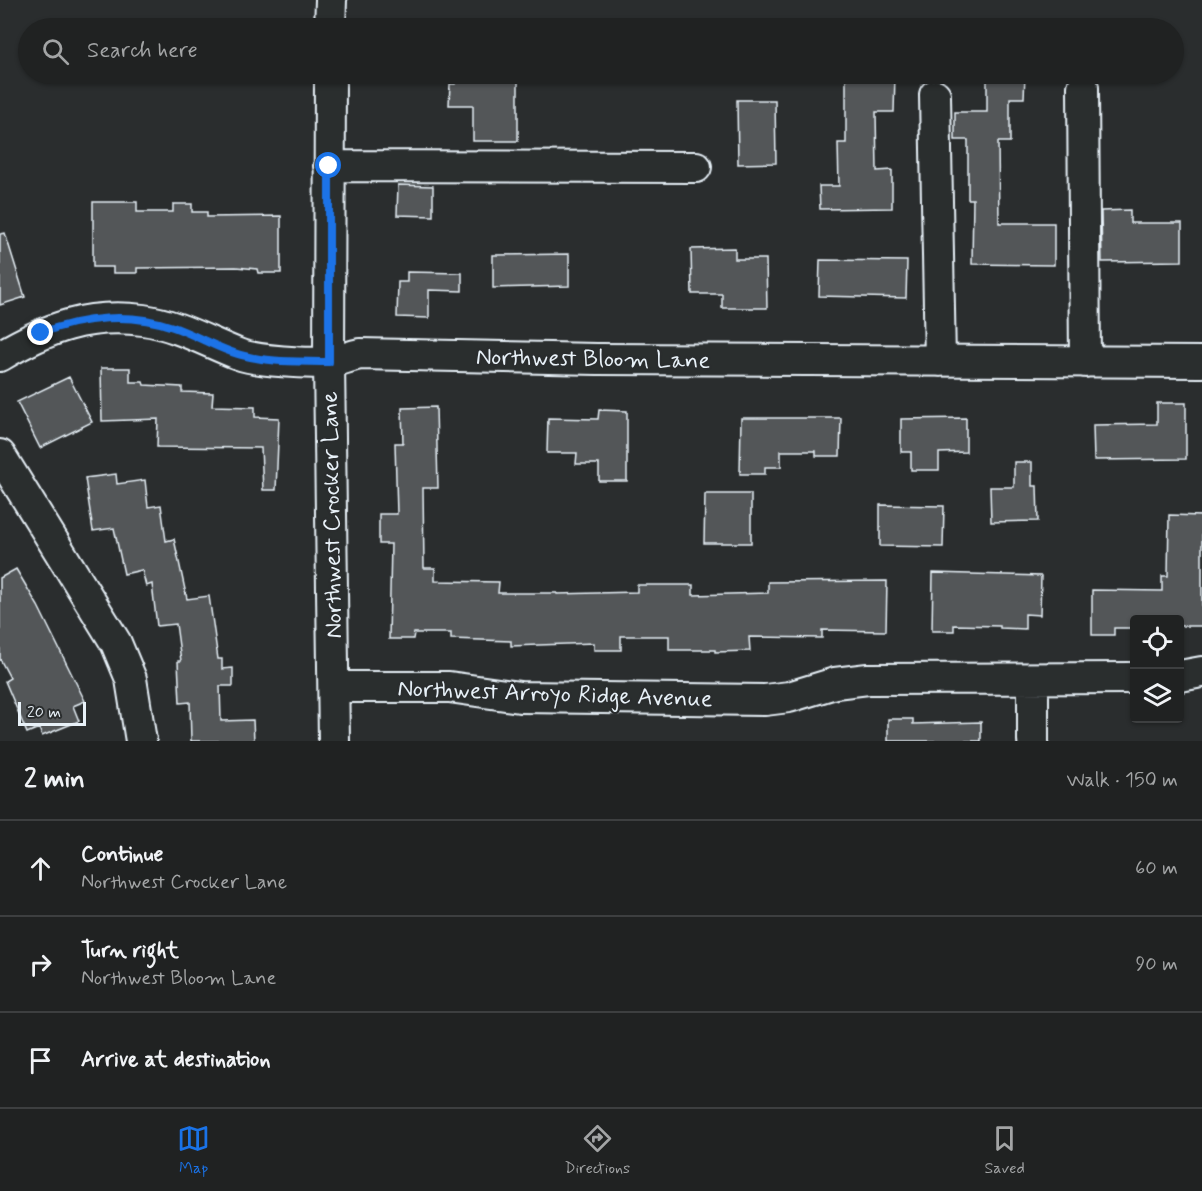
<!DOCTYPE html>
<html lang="en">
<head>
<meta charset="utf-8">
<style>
	body { margin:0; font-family:Mynerve,sans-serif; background:#282a2a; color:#f1f3f6 }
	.controls { position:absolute; right:18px; bottom:18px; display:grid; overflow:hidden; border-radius:6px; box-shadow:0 2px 4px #0004 }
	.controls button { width:54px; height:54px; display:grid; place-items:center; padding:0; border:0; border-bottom:2px solid #3d3f40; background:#202222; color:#f1f3f6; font:30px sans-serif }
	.scale { position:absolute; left:18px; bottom:15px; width:68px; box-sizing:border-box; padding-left:6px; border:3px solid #e8f1f8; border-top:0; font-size:16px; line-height:21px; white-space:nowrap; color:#e8f1f8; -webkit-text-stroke:4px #2a2d2e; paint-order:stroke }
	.stop { position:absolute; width:18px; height:18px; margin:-14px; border:4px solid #1a73e8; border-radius:50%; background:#fff }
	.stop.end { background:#1a73e8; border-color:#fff; box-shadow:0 2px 6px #0008 }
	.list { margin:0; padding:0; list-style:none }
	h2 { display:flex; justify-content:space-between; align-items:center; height:78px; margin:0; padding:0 24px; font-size:26px }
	h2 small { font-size:20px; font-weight:400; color:#a2a4a5 }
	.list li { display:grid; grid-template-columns:39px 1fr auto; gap:18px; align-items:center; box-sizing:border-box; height:96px; padding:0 24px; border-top:2px solid #3d3f40 }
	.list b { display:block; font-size:22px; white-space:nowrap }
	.list p { margin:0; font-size:20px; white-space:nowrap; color:#a2a4a5 }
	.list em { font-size:20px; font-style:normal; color:#a2a4a5 }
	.icon { flex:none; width:33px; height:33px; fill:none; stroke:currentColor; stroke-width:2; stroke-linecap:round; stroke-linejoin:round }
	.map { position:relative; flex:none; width:1202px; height:741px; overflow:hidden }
	.search { position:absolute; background:#202222; box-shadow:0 2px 4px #0004; left:18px; right:18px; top:18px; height:66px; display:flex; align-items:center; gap:15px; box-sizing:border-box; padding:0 21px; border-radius:33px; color:#a2a4a5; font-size:22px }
	.sheet { height:366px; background:#202222 }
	nav { display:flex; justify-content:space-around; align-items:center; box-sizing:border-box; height:84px; border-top:2px solid #3d3f40; background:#202222; font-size:16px; color:#a2a4a5 }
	nav a { display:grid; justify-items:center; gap:3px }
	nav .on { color:#1a73e8 }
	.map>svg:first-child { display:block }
</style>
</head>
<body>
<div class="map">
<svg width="1202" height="741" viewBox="0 0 1202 741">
	<rect width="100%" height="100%" fill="#2a2d2e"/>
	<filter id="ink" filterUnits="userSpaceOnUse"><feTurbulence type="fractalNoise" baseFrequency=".0167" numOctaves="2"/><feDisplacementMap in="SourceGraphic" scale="12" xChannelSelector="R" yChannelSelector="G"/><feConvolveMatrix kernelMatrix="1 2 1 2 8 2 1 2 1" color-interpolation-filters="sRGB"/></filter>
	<g filter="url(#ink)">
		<path fill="#535759" stroke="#e8f1f8" stroke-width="1.5" d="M 455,74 L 518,74 L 518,141 L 473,141 L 473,105 L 449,105 L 450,84 L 455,84 Z
			M 846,74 L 895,74 L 894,112 L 876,112 L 877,171 L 892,170 L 892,208 L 820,209 L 819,186 L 839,186 L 838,143 L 846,143 Z
			M 987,74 L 1025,74 L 1024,98 L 1010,98 L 1010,142 L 998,142 L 999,223 L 1054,223 L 1054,265 L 972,264 L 973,199 L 968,199 L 968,140 L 955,140 L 955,112 L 987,112 Z
			M 737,100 L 775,100 L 776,163 L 738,164 Z
			M 398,185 L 433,186 L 433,216 L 397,215 Z
			M 93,202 L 137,202 L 137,212 L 173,212 L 173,204 L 192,204 L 192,212 L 207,212 L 207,217 L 281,216 L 281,273 L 258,273 L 257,269 L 236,267 L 137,268 L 137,273 L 113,273 L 113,267 L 93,267 Z
			M 1130,210 L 1130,223 L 1182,223 L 1182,261 L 1102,262 L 1101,211 Z
			M 5,233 L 25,297 L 0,305 L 0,234 Z
			M 735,248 L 735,259 L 766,259 L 767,308 L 722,308 L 722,294 L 692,294 L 691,249 Z
			M 569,254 L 569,286 L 493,288 L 493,255 Z
			M 820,260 L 907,261 L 906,298 L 819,296 Z
			M 407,272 L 462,273 L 462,291 L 429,290 L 429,318 L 397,317 L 398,282 L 407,282 Z
			M 101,368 L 130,368 L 130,382 L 143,382 L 144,385 L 182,387 L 182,392 L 213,393 L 212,406 L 255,407 L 255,417 L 279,418 L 276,490 L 263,490 L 261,448 L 157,447 L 158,419 L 102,421 Z
			M 69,377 L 92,422 L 40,448 L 17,402 Z
			M 1157,403 L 1186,403 L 1186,459 L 1094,460 L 1093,425 L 1157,424 Z
			M 436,407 L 438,488 L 423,488 L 424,568 L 435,568 L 435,581 L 499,582 L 498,593 L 557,593 L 557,594 L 637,592 L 637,585 L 693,585 L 693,595 L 768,593 L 768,582 L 887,581 L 886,631 L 822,630 L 822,638 L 749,637 L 750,651 L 715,652 L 715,650 L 669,650 L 669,636 L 621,636 L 621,650 L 594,650 L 594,643 L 511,646 L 511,641 L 451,639 L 451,633 L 414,633 L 413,639 L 389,639 L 391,544 L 379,544 L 379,514 L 397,514 L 395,443 L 403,443 L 402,408 Z
			M 599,410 L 627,411 L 627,481 L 599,481 L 599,464 L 576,464 L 577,453 L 547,453 L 548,418 L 598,419 Z
			M 741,418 L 841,418 L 840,456 L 816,456 L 816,451 L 781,451 L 781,467 L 765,467 L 765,474 L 740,474 Z
			M 966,418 L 966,452 L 939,453 L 939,470 L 911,470 L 911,452 L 901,452 L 901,419 Z
			M 1014,462 L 1032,462 L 1032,486 L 1037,486 L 1038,521 L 991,522 L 990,487 L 1014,487 Z
			M 116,474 L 117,484 L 145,480 L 148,507 L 161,505 L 166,541 L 174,539 L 187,599 L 209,596 L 218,659 L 222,659 L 222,669 L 233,668 L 233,686 L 220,686 L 221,721 L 253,720 L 254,741 L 191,741 L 190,702 L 180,703 L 178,661 L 181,661 L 176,624 L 157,626 L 152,584 L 146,586 L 142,570 L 124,574 L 114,528 L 93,531 L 85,478 Z
			M 705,494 L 751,494 L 751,543 L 704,543 Z
			M 880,505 L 944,506 L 943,547 L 880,546 Z
			M 1169,515 L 1202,516 L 1202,626 L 1179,626 L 1179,620 L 1134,620 L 1134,628 L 1114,628 L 1114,635 L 1092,635 L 1092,590 L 1162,591 L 1162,576 L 1168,576 Z
			M 16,569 L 38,606 L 85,701 L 73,706 L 79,721 L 42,736 L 39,728 L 27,733 L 5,681 L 10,678 L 0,659 L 0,578 Z
			M 933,573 L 1041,576 L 1040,615 L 1025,614 L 1025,629 L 1000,628 L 1000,626 L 954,625 L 954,631 L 932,631 Z
			M 888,719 L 913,719 L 913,724 L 981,722 L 981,741 L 888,741 Z"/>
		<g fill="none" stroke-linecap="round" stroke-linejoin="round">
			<g stroke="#e8f1f8" stroke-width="34">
				<path id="minor" d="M 330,28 L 331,0
					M 330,74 L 329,362 L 334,741
					M 1083,87 L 1085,362
					M 935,95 L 940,361
					M 329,166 L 696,167
					M 0,356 C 47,328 88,313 143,320 C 176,324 207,342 238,354 C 257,361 308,364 329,362 C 339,361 350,356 360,354 L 597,359 L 1202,362
					M 0,455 L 116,643 L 131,679 L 141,741
					M 1180,676 L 1202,672
					M 334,687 L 449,687 L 520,697 L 765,700 L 789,697 L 835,683 L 868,679 L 1134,678
					M 1033,741 L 1033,679"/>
			</g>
			<use href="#minor" stroke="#2a2d2e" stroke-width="30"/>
		</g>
	</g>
	<g fill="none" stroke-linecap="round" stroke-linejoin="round" filter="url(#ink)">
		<path stroke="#1a73e8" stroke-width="8" d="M 41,333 C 83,317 130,312 173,327 C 196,335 218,349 241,355 C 270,363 300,361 329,362 L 329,166"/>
	</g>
	<g text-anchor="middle" stroke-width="4.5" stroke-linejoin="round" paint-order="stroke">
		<g font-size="24" fill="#e8f1f8" stroke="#2a2d2e">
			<text transform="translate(593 358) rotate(1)" y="8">Northwest Bloom Lane</text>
			<text transform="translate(331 515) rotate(-91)" y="8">Northwest Crocker Lane</text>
			<text transform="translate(555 693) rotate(2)" y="8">Northwest Arroyo Ridge Avenue</text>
		</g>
	</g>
</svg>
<div class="controls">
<button><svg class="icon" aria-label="locate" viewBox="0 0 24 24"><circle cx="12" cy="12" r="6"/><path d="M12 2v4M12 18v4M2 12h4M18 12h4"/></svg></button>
<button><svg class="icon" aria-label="layers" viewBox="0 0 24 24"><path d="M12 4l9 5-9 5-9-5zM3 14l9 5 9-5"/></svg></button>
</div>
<div class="scale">20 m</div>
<div class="stop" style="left:329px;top:166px"></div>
<div class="stop end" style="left:41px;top:333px"></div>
<div class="search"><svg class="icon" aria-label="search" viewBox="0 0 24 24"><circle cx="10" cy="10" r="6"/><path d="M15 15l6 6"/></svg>Search here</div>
</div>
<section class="sheet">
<h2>2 min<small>Walk · 150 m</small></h2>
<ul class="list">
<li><svg class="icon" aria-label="ahead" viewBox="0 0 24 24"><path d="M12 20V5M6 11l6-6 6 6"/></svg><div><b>Continue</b><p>Northwest Crocker Lane</p></div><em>60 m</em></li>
<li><svg class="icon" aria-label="right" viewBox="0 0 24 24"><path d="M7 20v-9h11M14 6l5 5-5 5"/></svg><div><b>Turn right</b><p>Northwest Bloom Lane</p></div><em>90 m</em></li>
<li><svg class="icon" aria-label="arrive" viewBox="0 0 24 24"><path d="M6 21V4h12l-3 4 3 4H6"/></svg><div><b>Arrive at destination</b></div></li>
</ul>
</section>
<nav>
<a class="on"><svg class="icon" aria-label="map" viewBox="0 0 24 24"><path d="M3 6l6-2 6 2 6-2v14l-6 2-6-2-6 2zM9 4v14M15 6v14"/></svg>Map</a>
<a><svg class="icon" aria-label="directions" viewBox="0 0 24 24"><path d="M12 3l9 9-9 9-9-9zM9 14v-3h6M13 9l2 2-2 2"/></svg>Directions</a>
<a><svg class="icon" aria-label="saved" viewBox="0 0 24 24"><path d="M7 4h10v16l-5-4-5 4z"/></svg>Saved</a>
</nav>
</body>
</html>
